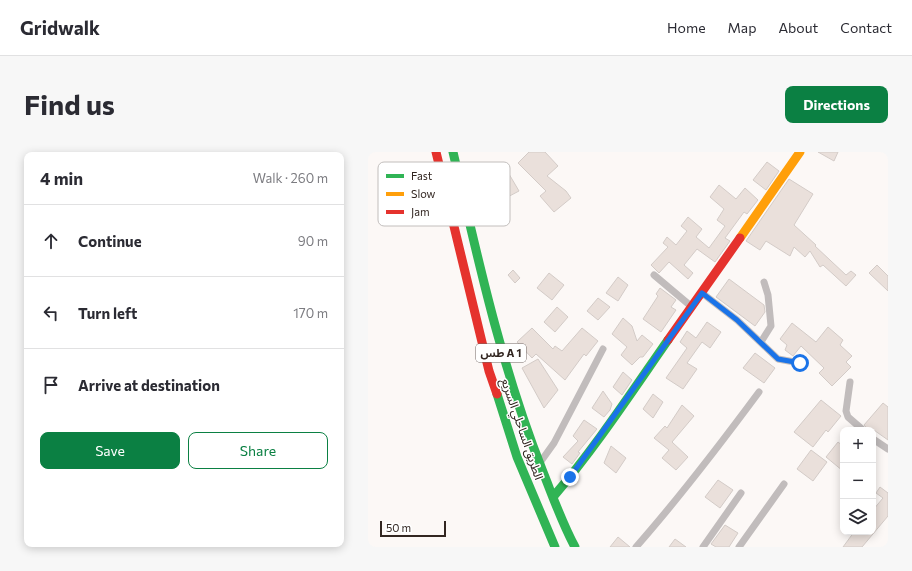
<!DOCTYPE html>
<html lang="en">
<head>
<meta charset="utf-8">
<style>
	body { margin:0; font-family:Commissioner,"Noto Sans Arabic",sans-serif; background:#f7f7f7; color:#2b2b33 }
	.controls { position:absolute; right:12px; bottom:12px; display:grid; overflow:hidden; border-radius:8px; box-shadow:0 2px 10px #0003 }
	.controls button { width:36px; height:36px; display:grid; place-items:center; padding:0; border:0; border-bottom:1px solid #e1e1e2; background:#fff; color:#2b2b33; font:20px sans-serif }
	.scale { position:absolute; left:12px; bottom:10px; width:66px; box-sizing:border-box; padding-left:4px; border:2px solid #322621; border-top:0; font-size:11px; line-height:14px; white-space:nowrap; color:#322621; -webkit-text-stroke:3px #fff; paint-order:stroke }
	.stop { position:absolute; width:12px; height:12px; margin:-9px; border:3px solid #1a73e8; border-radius:50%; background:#fff }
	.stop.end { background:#1a73e8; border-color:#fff; box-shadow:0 1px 4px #0008 }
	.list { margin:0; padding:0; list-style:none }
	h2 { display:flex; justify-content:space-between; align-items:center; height:52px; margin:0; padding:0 16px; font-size:17px }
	h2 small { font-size:13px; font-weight:400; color:#7c7c81 }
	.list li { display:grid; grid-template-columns:26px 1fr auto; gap:12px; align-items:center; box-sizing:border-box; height:72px; padding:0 16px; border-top:1px solid #e1e1e2 }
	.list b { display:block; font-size:15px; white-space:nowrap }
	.list em { font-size:13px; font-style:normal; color:#7c7c81 }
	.actions { display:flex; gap:8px; padding:12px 16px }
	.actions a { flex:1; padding:9px 0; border:1px solid #0b8043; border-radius:8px; text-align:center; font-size:14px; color:#0b8043 }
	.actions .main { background:#0b8043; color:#fff }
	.icon { flex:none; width:22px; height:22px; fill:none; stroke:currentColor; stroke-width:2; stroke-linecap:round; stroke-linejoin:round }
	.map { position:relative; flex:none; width:520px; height:395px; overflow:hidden; border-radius:8px }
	header { display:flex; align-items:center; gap:24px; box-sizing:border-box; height:56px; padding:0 20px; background:#fff; border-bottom:1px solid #e1e1e2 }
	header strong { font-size:19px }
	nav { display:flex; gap:22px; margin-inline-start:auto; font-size:14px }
	.intro { display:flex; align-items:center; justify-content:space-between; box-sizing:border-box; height:96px; padding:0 24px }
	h1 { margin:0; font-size:28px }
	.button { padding:10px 18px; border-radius:8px; background:#0b8043; color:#fff; font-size:14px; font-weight:700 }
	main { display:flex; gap:24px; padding:0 24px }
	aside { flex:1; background:#fff; border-radius:8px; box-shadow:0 2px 10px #0003 }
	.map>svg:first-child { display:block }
</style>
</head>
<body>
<header>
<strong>Gridwalk</strong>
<nav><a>Home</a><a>Map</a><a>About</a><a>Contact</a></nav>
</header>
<div class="intro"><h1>Find us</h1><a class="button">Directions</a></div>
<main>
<aside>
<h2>4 min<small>Walk · 260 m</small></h2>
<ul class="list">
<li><svg class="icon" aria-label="ahead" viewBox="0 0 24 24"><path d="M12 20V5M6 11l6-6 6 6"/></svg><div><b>Continue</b></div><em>90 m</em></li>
<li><svg class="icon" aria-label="left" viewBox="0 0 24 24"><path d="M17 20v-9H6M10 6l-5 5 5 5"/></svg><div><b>Turn left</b></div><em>170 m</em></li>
<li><svg class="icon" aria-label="arrive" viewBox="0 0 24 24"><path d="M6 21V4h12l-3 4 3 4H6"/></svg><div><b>Arrive at destination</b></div></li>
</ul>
<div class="actions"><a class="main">Save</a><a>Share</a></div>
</aside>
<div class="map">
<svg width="520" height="395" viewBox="0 0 520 395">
	<rect width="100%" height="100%" fill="#fcf8f6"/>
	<path fill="#eae0db" stroke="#d3cbc7" d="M 161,0 L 177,0 L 190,14 L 179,24 L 198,39 L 203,46 L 186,60 L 172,44 L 178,39 L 150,11 Z
		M 450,0 L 470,0 L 466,9 Z
		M 399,10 L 411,19 L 398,38 L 385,28 Z
		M 141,22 L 151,39 L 134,48 L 138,53 L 126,59 L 120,46 L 131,41 L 125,31 Z
		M 421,27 L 445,42 L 426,73 L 448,93 L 447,94 L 478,123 L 483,119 L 488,123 L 478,134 L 455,113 L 452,115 L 442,99 L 437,105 L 426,95 L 422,104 L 398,89 L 392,98 L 378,89 Z
		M 351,33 L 368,47 L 377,36 L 390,48 L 379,62 L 376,60 L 357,86 L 362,89 L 347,110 L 329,97 L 316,113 L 325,121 L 320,127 L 301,110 L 291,121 L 283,113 L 300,95 L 295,91 L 299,85 L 308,93 L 319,79 L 313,74 L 320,65 L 334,77 L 328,85 L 341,96 L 357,74 L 349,68 L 356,57 L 342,45 Z
		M 509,113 L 520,124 L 520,139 L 501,121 Z
		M 145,118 L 152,126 L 147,131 L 140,123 Z
		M 181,121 L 196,133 L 184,148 L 169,136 Z
		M 250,125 L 260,133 L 250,149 L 238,141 Z
		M 361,127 L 396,153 L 397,160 L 387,174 L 348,145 Z
		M 292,136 L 308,148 L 303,155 L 308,158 L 293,180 L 275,167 L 290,144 L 288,142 Z
		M 230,146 L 242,155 L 230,168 L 219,159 Z
		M 189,155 L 200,165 L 187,180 L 176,170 Z
		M 255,166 L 264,174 L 269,189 L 274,183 L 285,192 L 275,205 L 272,205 L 264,213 L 253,203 L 259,195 L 244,182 Z
		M 339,170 L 353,180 L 342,196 L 334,190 L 319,211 L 329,217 L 315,237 L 298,226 L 319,196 L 312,190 L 319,179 L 328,186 Z
		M 424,171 L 448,190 L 460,175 L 475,188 L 472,193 L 484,204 L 478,210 L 483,215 L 464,234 L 451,221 L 456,216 L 433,194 L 425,204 L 417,198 L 419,193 L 412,187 Z
		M 164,176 L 185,197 L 187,194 L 194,199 L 214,176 L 230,189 L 218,204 L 216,202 L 197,228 L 168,202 L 164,206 L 149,190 Z
		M 387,201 L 407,216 L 396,231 L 375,216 Z
		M 170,207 L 190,238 L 176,256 L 154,216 Z
		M 255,220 L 264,228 L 254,243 L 245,235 Z
		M 235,239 L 244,252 L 242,258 L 236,265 L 224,256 Z
		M 285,242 L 295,250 L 285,266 L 275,257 Z
		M 453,248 L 473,264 L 460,280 L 458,278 L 445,295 L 426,280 Z
		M 515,251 L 520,255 L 520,288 L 503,276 L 501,278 L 496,273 Z
		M 314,253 L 326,264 L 304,290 L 320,305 L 308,318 L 294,306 L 301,298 L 286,286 L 297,274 L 299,276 Z
		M 216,268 L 229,277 L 210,300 L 212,301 L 204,312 L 195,305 L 210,289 L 205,284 Z
		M 470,290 L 475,294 L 475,319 L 458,305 Z
		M 243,294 L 258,306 L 248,321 L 236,311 Z
		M 443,298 L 459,310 L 445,329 L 429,317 Z
		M 350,328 L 365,338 L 352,356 L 337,345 Z
		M 512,335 L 520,341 L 520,364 L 494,395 L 475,395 L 486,380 L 505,380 L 505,358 L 515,346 L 508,341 Z
		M 357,373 L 370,381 L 361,395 L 348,395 L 343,392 Z
		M 250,385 L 262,395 L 242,395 Z
		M 307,387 L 318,395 L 301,395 Z"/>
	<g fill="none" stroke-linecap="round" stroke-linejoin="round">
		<path stroke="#c1bcbc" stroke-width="7" d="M 286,123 L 324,155
			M 334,141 L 369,168 L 410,207 L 432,211
			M 393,190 L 403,174 L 400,143 L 396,130
			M 482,230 L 478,259 L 480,265 L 495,278
			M 505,287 L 520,297
			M 171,312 L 186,291 L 235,197
			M 268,395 C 312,345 351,294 391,240
			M 335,395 L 373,341
			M 371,395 L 416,332"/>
		<path stroke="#30b455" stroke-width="9" d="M 85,0 C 110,108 134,217 175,320 C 185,345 194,371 207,395
			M 129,242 L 149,305 L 187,395
			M 185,345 C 227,296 263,241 300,188"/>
		<path stroke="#ff9f0a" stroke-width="9" d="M 372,86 L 432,0"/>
		<path stroke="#e5322d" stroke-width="9" d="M 68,0 L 121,219 L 129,242
			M 300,188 L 372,86"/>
	</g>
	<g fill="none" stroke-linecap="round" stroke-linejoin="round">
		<path stroke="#1a73e8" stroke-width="5" d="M 202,325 L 334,141 L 369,168 L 410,207 L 432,211"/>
	</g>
	<g text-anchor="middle" stroke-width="3" stroke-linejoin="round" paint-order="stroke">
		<rect fill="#fff" stroke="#706764" stroke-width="1" x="108" y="192" width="50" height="18" rx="3"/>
		<g font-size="11" font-weight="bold" fill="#322621">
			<text x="133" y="205">طس A 1</text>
		</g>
		<g font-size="12" fill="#322621" stroke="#fff">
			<text transform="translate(154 277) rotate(71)" y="4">الطريق الساحلي السريع</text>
		</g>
	</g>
	<rect x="10" y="10" width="132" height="64" rx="6" fill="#fff" stroke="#c2bebc" stroke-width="1"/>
	<rect x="18" y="22" width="18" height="4" fill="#30b455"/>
	<rect x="18" y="40" width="18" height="4" fill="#ff9f0a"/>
	<rect x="18" y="58" width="18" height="4" fill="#e5322d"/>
	<g font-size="11" fill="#322621">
		<text x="43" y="28">Fast</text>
		<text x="43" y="46">Slow</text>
		<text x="43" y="64">Jam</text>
	</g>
</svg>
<div class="controls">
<button>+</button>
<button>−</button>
<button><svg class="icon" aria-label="layers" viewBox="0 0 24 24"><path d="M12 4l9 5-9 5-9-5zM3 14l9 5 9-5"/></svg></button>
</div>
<div class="scale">50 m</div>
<div class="stop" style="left:432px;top:211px"></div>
<div class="stop end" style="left:202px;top:325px"></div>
</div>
</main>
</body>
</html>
